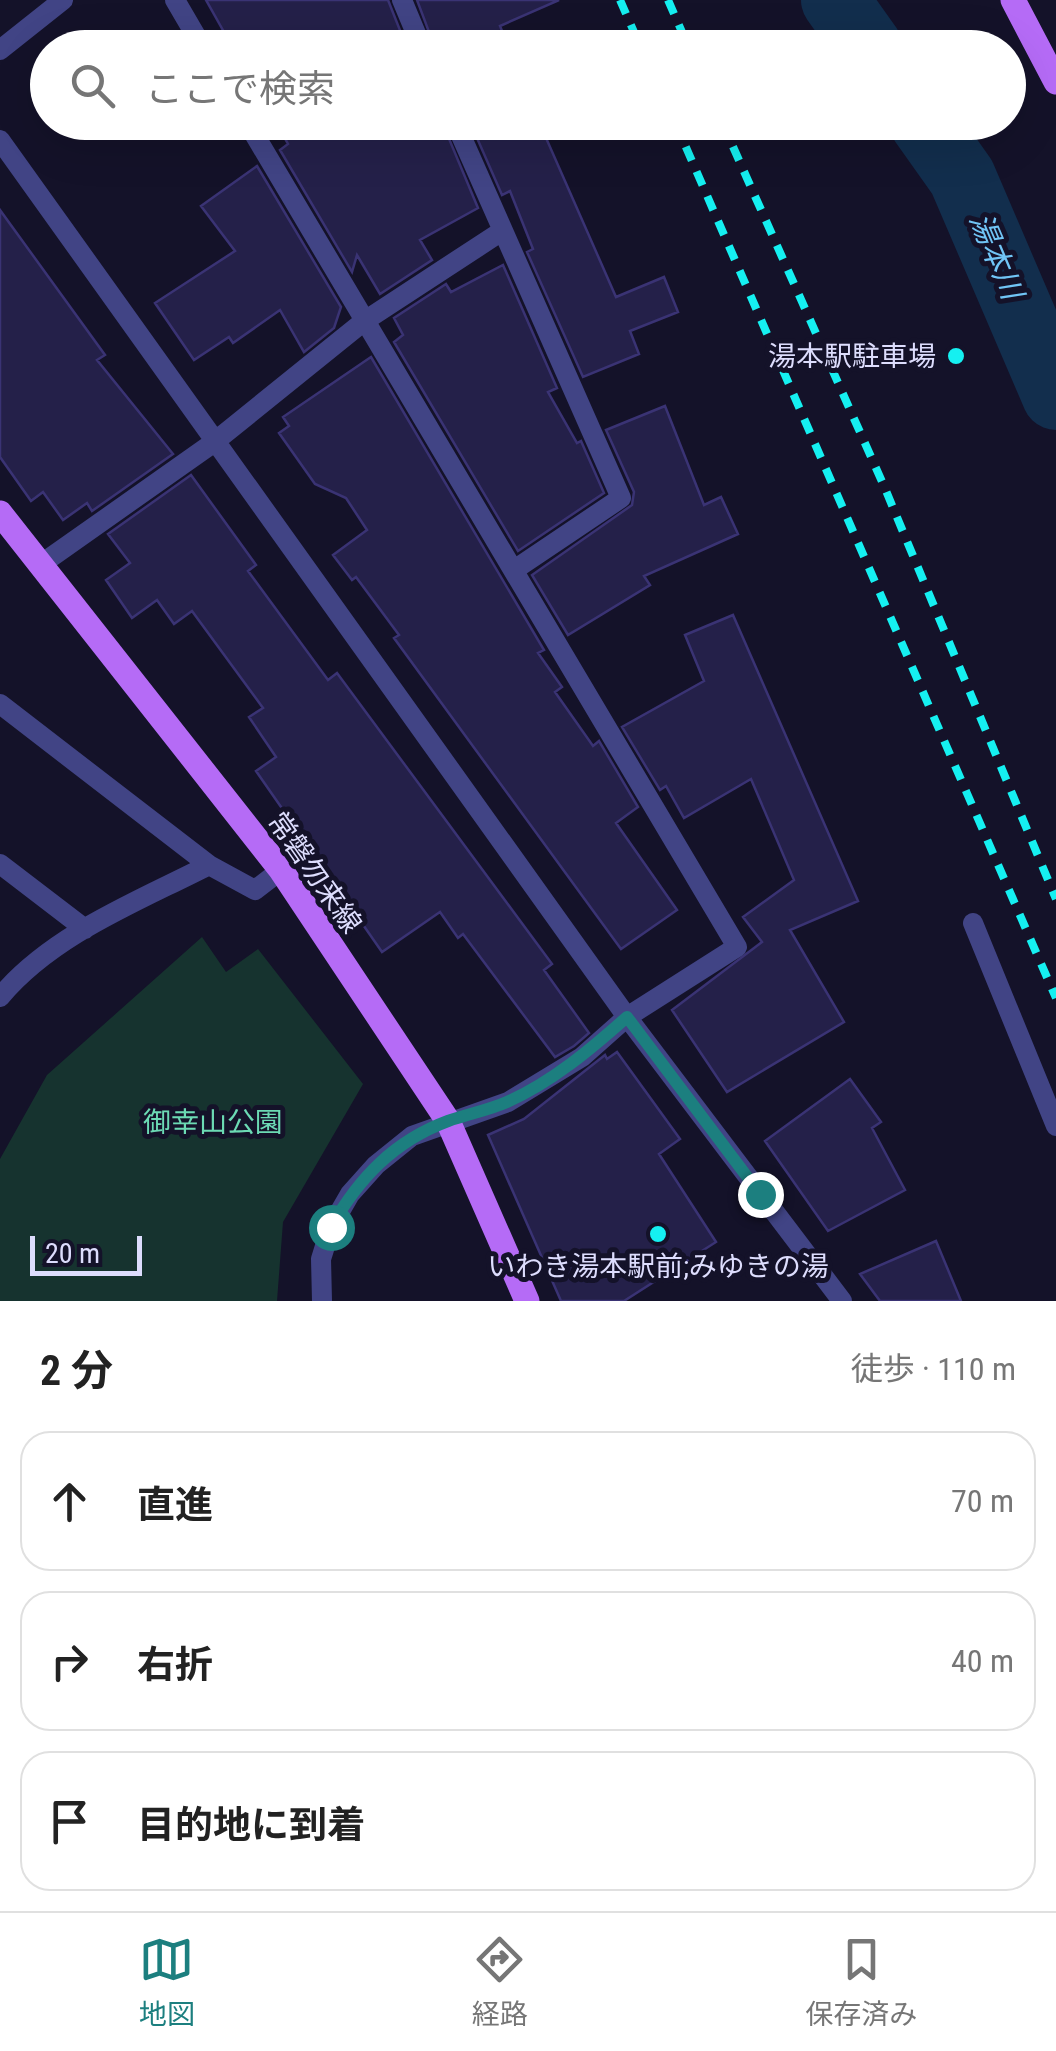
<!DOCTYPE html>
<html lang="ja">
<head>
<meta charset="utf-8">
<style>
	body { margin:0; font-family:"Roboto Condensed","Noto Sans JP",sans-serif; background:#f2f2f2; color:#222 }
	.scale { position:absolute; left:30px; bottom:25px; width:112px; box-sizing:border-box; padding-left:10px; border:5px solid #ddddfd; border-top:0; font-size:28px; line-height:35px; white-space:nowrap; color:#ddddfd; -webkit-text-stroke:8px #141229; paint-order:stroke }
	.stop { position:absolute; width:30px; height:30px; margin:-22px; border:8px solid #1c7f7f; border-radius:50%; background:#fff }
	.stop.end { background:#1c7f7f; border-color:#fff; box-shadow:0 2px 10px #0008 }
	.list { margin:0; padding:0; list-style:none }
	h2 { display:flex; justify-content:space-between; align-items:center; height:130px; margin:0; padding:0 40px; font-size:42px }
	h2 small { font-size:32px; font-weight:400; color:#767676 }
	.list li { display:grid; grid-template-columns:65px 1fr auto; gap:30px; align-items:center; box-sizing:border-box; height:140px; margin:0 20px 20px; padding:0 20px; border:2px solid #e0e0e0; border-radius:30px }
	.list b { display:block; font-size:38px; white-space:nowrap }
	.list em { font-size:32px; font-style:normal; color:#767676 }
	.icon { flex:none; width:55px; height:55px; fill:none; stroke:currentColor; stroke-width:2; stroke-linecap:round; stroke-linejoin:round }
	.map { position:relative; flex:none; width:1056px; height:1301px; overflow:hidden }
	.search { position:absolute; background:#fff; box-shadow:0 10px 40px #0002; left:30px; right:30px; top:30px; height:110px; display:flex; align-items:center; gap:25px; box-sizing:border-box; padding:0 35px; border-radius:55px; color:#767676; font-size:38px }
	.sheet { height:610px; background:#fff }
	nav { display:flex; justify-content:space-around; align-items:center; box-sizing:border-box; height:140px; border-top:2px solid #e0e0e0; background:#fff; font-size:28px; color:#767676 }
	nav a { display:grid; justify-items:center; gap:5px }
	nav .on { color:#1c7f7f }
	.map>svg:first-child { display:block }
</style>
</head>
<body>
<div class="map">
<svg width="1056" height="1301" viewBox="0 0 1056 1301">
	<rect width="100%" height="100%" fill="#141229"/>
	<path fill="#16332f" d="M 202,937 L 226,972 L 258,949 L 363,1084 L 283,1222 L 277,1301 L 0,1301 L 0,1159 L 47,1075 Z"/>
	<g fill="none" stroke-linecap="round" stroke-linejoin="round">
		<path stroke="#122e4d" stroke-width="68" d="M 835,0 L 869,48
			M 923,122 L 962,177 L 1056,396"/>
	</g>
	<path fill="#242049" stroke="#3a3374" stroke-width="2.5" d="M 206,0 L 388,0 L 407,48 L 233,48 Z
		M 417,0 L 559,0 L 500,26 L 509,48 L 435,48 Z
		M 276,122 L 442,122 L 478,208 L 420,240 L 432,260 L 380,294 L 357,255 L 352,272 L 280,150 L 288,144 Z
		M 470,122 L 539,122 L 616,297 L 664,277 L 678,312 L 630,331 L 639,354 L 583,377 L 527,252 L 533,249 L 510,191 L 502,195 Z
		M 257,166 L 341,307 L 334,328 L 304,352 L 280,310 L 233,343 L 229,337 L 194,360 L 155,303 L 235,251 L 201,206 Z
		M 0,210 L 105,355 L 97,360 L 173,454 L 92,511 L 87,503 L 63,520 L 43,492 L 31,501 L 0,457 Z
		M 503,265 L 557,388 L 548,392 L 577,443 L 581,441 L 604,493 L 518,551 L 394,342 L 403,335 L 394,318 L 446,284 L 451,292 Z
		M 371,357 L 544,650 L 538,653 L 562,687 L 555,692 L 593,746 L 599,741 L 638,807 L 616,823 L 677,910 L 621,949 L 394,638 L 399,635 L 356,577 L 352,580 L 333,555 L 367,530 L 346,498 L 315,484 L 279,433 L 289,426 L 283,417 Z
		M 665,406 L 704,505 L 721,497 L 738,534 L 644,576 L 650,585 L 568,635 L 532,575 L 632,505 L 634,492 L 606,430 Z
		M 191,475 L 256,565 L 248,571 L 328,680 L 337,673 L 552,964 L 544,970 L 589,1033 L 574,1046 L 555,1057 L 463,934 L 458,938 L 440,912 L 382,952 L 256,771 L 276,757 L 249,717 L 263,708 L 192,611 L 174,624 L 157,600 L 132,618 L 106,580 L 130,563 L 108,534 Z
		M 733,615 L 858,901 L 790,930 L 844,1022 L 727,1092 L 672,1010 L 762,942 L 743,917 L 794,880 L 751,779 L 684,818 L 666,786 L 660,790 L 622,727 L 704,681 L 685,635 Z
		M 617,1052 L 680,1139 L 659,1154 L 716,1242 L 624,1301 L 561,1301 L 488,1135 L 524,1119 L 605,1055 L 607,1059 Z
		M 850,1079 L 881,1122 L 872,1128 L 905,1190 L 828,1231 L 765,1141 Z
		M 936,1241 L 961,1301 L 880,1301 L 860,1274 Z"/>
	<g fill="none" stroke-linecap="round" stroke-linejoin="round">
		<path stroke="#414485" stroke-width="20" d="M 973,923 L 1056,1126"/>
		<path stroke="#414485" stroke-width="20" d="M 175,0 L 203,48
			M 402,0 L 422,48
			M 0,50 L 63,0
			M 247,122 L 737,947 L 627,1017 L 582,1057 L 508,1102 L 412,1136 L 376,1165 L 350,1194 L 331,1227 L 321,1259 L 322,1301
			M 455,122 L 621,498 L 514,570
			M 0,140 L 627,1017 L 842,1301
			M 40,565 L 213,443 L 363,322 L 502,231
			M 0,704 L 209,865 L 255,890 L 281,870
			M 0,864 L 85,929
			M 0,997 C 53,934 137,902 209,865"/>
		<path stroke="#b56bf6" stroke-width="25" d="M 1013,0 L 1056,82
			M 0,513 L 281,870 L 448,1121 L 527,1301"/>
		<path stroke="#15f0f1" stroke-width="8" stroke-dasharray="15 12" stroke-linecap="butt" d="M 620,0 L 641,48
			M 668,0 L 689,48
			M 675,122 L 1056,998
			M 722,122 L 884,486 L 1056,899"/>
	</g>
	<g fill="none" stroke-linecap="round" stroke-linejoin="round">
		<path stroke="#1c7f7f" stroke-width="12" d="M 331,1227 C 359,1178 394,1141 448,1121 C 468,1114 489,1110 507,1102 C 552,1082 591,1049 627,1017 L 760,1194"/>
	</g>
	<g fill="#15f0f1" stroke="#141229" stroke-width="4">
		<circle cx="956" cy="356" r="10"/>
		<circle cx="658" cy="1234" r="10"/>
	</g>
	<g text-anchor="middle" stroke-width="10" stroke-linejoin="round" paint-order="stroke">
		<g font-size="28" fill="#ddddfd" stroke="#141229" text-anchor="end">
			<text x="936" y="366">湯本駅駐車場</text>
			<text x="658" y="1276" text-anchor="middle">いわき湯本駅前;みゆきの湯</text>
		</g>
		<g font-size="28" fill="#ddddfd" stroke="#141229">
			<text transform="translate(315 872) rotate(55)" y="10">常磐勿来線</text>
		</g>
		<g font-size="28" fill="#6cdab4" stroke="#141229">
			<text x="213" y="1132">御幸山公園</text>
		</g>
		<g font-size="30" font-style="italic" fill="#71c5f6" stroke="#141229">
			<text transform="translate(996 256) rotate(67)" y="10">湯本川</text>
		</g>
	</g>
</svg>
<div class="scale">20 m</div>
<div class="stop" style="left:331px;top:1227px"></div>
<div class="stop end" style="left:760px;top:1194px"></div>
<div class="search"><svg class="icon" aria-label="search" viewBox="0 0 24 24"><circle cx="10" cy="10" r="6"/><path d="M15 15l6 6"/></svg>ここで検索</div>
</div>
<section class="sheet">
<h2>2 分<small>徒歩 · 110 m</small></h2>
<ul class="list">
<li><svg class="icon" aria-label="ahead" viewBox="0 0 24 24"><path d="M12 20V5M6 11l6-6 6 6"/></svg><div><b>直進</b></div><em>70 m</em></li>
<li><svg class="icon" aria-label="right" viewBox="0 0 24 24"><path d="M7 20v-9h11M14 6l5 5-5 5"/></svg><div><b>右折</b></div><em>40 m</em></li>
<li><svg class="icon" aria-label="arrive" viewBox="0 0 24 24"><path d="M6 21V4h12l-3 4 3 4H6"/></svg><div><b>目的地に到着</b></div></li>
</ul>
</section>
<nav>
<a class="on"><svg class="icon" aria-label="map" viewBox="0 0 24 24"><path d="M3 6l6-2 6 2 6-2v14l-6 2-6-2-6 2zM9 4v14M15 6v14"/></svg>地図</a>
<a><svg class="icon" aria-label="directions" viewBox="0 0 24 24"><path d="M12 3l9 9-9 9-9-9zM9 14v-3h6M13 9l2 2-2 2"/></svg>経路</a>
<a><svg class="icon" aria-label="saved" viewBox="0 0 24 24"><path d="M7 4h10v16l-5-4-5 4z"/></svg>保存済み</a>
</nav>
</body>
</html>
